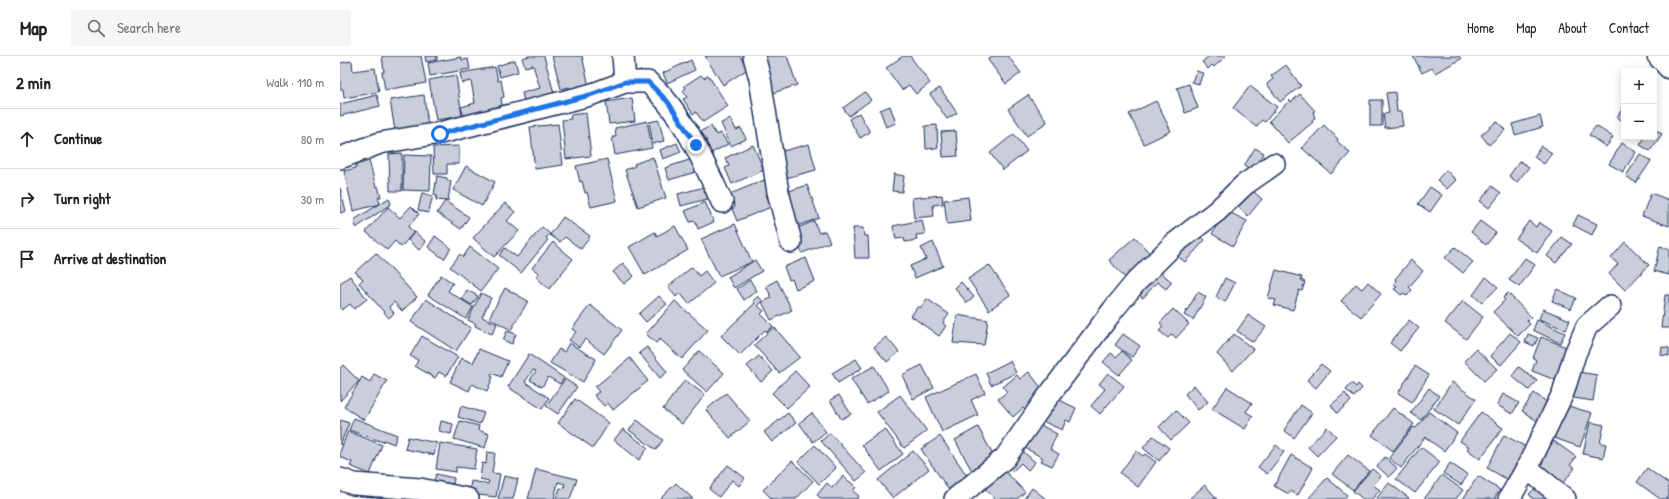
<!DOCTYPE html>
<html lang="en">
<head>
<meta charset="utf-8">
<style>
	body { margin:0; font-family:"Patrick Hand",sans-serif; background:#f6f6f6; color:#222 }
	.controls { position:absolute; right:12px; top:12px; display:grid; overflow:hidden; border-radius:4px; box-shadow:0 2px 10px #0003 }
	.controls button { width:36px; height:36px; display:grid; place-items:center; padding:0; border:0; border-bottom:1px solid #e0e0e0; background:#fff; color:#222; font:20px sans-serif }
	.stop { position:absolute; width:12px; height:12px; margin:-9px; border:3px solid #1a73e8; border-radius:50%; background:#fff }
	.stop.end { background:#1a73e8; border-color:#fff; box-shadow:0 1px 4px #0008 }
	.list { margin:0; padding:0; list-style:none }
	h2 { display:flex; justify-content:space-between; align-items:center; height:52px; margin:0; padding:0 16px; font-size:17px }
	h2 small { font-size:13px; font-weight:400; color:#767676 }
	.list li { display:grid; grid-template-columns:26px 1fr auto; gap:12px; align-items:center; box-sizing:border-box; height:60px; padding:0 16px; border-top:1px solid #e0e0e0 }
	.list b { display:block; font-size:15px; white-space:nowrap }
	.list em { font-size:13px; font-style:normal; color:#767676 }
	.icon { flex:none; width:22px; height:22px; fill:none; stroke:currentColor; stroke-width:2; stroke-linecap:round; stroke-linejoin:round }
	.map { position:relative; flex:none; width:1329px; height:443px; overflow:hidden }
	header { display:flex; align-items:center; gap:24px; box-sizing:border-box; height:56px; padding:0 20px; background:#fff; border-bottom:1px solid #e0e0e0 }
	header strong { font-size:19px }
	nav { display:flex; gap:22px; margin-inline-start:auto; font-size:14px }
	.search { width:280px; height:36px; background:#f6f6f6; display:flex; align-items:center; gap:10px; box-sizing:border-box; padding:0 14px; border-radius:4px; color:#767676; font-size:15px }
	main { display:flex }
	aside { flex:1; background:#fff }
	.map>svg:first-child { display:block }
</style>
</head>
<body>
<header>
<strong>Map</strong>
<div class="search"><svg class="icon" aria-label="search" viewBox="0 0 24 24"><circle cx="10" cy="10" r="6"/><path d="M15 15l6 6"/></svg>Search here</div>
<nav><a>Home</a><a>Map</a><a>About</a><a>Contact</a></nav>
</header>
<main>
<aside>
<h2>2 min<small>Walk · 110 m</small></h2>
<ul class="list">
<li><svg class="icon" aria-label="ahead" viewBox="0 0 24 24"><path d="M12 20V5M6 11l6-6 6 6"/></svg><div><b>Continue</b></div><em>80 m</em></li>
<li><svg class="icon" aria-label="right" viewBox="0 0 24 24"><path d="M7 20v-9h11M14 6l5 5-5 5"/></svg><div><b>Turn right</b></div><em>30 m</em></li>
<li><svg class="icon" aria-label="arrive" viewBox="0 0 24 24"><path d="M6 21V4h12l-3 4 3 4H6"/></svg><div><b>Arrive at destination</b></div></li>
</ul>
</aside>
<div class="map">
<svg width="1329" height="443" viewBox="0 0 1329 443">
	<rect width="100%" height="100%" fill="#fff"/>
	<filter id="ink" filterUnits="userSpaceOnUse"><feTurbulence type="fractalNoise" baseFrequency=".025" numOctaves="2"/><feDisplacementMap in="SourceGraphic" scale="8" xChannelSelector="R" yChannelSelector="G"/><feConvolveMatrix kernelMatrix="1 2 1 2 8 2 1 2 1" color-interpolation-filters="sRGB"/></filter>
	<g filter="url(#ink)">
		<path fill="#caceda" stroke="#1b2f5e" d="M 42,0 L 81,0 L 86,27 L 45,34 L 42,16 L 44,16 Z
			M 85,0 L 97,0 L 97,4 L 86,6 Z
			M 189,0 L 204,0 L 215,41 L 185,49 L 182,37 L 200,32 L 193,9 L 185,11 L 182,2 Z
			M 212,0 L 242,0 L 249,30 L 230,35 L 229,31 L 221,33 Z
			M 365,0 L 400,0 L 408,13 L 383,29 Z
			M 423,0 L 447,0 L 457,29 L 430,38 Z
			M 563,0 L 570,0 L 590,27 L 576,38 L 569,29 L 562,34 L 546,12 Z
			M 652,0 L 668,0 L 681,17 L 666,28 L 648,4 Z
			M 869,0 L 886,0 L 874,11 L 872,9 L 868,13 L 862,6 Z
			M 1073,0 L 1119,0 L 1121,3 L 1095,17 L 1092,12 L 1082,17 Z
			M 121,1 L 122,4 L 128,3 L 130,13 L 90,20 L 88,7 Z
			M 175,4 L 178,16 L 160,21 L 157,10 Z
			M 351,4 L 355,14 L 327,27 L 323,17 Z
			M 12,5 L 13,15 L 35,12 L 39,36 L 4,42 L 3,33 L 0,33 L 0,7 Z
			M 946,9 L 961,30 L 940,46 L 927,28 L 933,23 L 931,20 Z
			M 155,11 L 158,25 L 161,24 L 164,41 L 161,42 L 163,54 L 124,62 L 121,51 L 135,47 L 131,25 L 122,27 L 120,17 Z
			M 856,15 L 863,17 L 859,28 L 852,26 Z
			M 116,19 L 122,60 L 96,64 L 89,24 Z
			M 361,19 L 364,22 L 368,19 L 388,50 L 363,66 L 356,56 L 353,58 L 343,43 L 347,41 L 343,35 L 346,32 L 344,30 Z
			M 849,28 L 858,52 L 845,57 L 837,32 Z
			M 910,30 L 937,51 L 925,66 L 922,64 L 916,71 L 893,52 Z
			M 600,32 L 617,57 L 607,63 L 590,38 Z
			M 525,36 L 531,44 L 509,60 L 503,52 Z
			M 1055,36 L 1057,56 L 1061,56 L 1063,70 L 1045,72 L 1043,58 L 1049,57 L 1046,37 Z
			M 960,38 L 975,55 L 973,56 L 975,62 L 972,64 L 973,66 L 948,87 L 929,65 L 950,44 L 951,46 Z
			M 37,39 L 40,50 L 0,60 L 0,48 Z
			M 84,39 L 88,70 L 55,75 L 50,44 Z
			M 688,39 L 707,66 L 687,80 L 668,53 Z
			M 292,42 L 295,65 L 269,68 L 266,46 Z
			M 1030,44 L 1042,44 L 1042,70 L 1030,70 Z
			M 816,45 L 831,75 L 804,88 L 789,58 Z
			M 550,50 L 556,67 L 546,71 L 540,54 Z
			M 1284,50 L 1284,66 L 1277,61 Z
			M 246,57 L 251,100 L 226,103 L 222,64 L 231,63 L 230,59 Z
			M 519,57 L 530,76 L 520,82 L 509,63 Z
			M 1200,60 L 1203,71 L 1175,79 L 1172,68 Z
			M 391,63 L 396,74 L 401,72 L 406,83 L 391,90 L 381,67 Z
			M 319,64 L 324,85 L 313,88 L 309,66 Z
			M 307,65 L 312,92 L 275,99 L 272,81 L 276,81 L 275,72 Z
			M 1157,65 L 1165,74 L 1149,89 L 1141,79 Z
			M 218,68 L 223,109 L 195,113 L 190,71 Z
			M 597,69 L 598,92 L 586,93 L 585,70 Z
			M 984,69 L 998,83 L 997,85 L 1010,97 L 991,118 L 962,92 Z
			M 371,70 L 376,79 L 381,77 L 388,88 L 368,99 L 361,88 L 367,85 L 361,75 Z
			M 1256,70 L 1273,81 L 1266,91 L 1249,79 Z
			M 1314,73 L 1322,78 L 1310,95 L 1300,89 L 1305,81 L 1314,81 Z
			M 616,75 L 618,100 L 603,101 L 601,76 Z
			M 674,78 L 687,95 L 663,114 L 650,97 Z
			M 337,87 L 341,96 L 323,103 L 320,94 Z
			M 1282,87 L 1296,96 L 1283,116 L 1269,108 Z
			M 469,88 L 476,114 L 446,122 L 439,96 Z
			M 413,89 L 424,114 L 392,128 L 385,112 L 389,110 L 385,102 Z
			M 119,90 L 119,108 L 107,108 L 107,118 L 94,118 L 93,91 Z
			M 1201,90 L 1212,97 L 1204,108 L 1194,101 Z
			M 915,92 L 924,97 L 914,116 L 904,110 Z
			M 62,97 L 62,135 L 50,135 L 49,98 Z
			M 1300,98 L 1311,105 L 1296,127 L 1286,120 Z
			M 64,99 L 91,100 L 90,135 L 63,134 Z
			M 313,101 L 326,142 L 298,151 L 285,114 L 295,110 L 294,108 Z
			M 355,102 L 359,115 L 329,124 L 325,112 Z
			M 267,103 L 277,145 L 251,151 L 247,136 L 245,137 L 242,125 L 240,126 L 236,110 Z
			M 29,105 L 36,131 L 38,130 L 41,141 L 38,141 L 40,148 L 13,155 L 4,115 L 16,112 L 16,109 Z
			M 1180,105 L 1189,111 L 1177,126 L 1169,120 Z
			M 126,110 L 155,126 L 142,150 L 113,134 Z
			M 1106,114 L 1116,124 L 1107,133 L 1097,124 Z
			M 554,118 L 564,120 L 562,136 L 552,135 Z
			M 97,120 L 107,122 L 107,125 L 111,125 L 108,145 L 96,144 L 97,139 L 94,139 Z
			M 427,123 L 432,137 L 426,139 L 431,151 L 397,165 L 392,153 L 395,151 L 390,138 Z
			M 467,129 L 479,162 L 454,171 L 440,138 Z
			M 368,130 L 371,142 L 341,150 L 338,138 Z
			M 907,130 L 922,143 L 908,160 L 892,146 Z
			M 1152,130 L 1161,137 L 1149,152 L 1140,145 Z
			M 1090,131 L 1102,139 L 1090,156 L 1078,148 Z
			M 0,132 L 6,155 L 0,157 Z
			M 82,137 L 93,140 L 88,157 L 78,154 Z
			M 1311,137 L 1329,144 L 1329,170 L 1302,160 Z
			M 602,139 L 603,148 L 593,149 L 594,160 L 574,162 L 572,142 Z
			M 628,141 L 631,165 L 607,168 L 604,144 Z
			M 49,142 L 51,148 L 16,172 L 14,164 Z
			M 105,145 L 129,161 L 121,173 L 97,157 Z
			M 365,146 L 374,166 L 358,173 L 355,165 L 350,166 L 345,155 Z
			M 165,147 L 175,156 L 167,165 L 179,175 L 154,201 L 133,182 Z
			M 71,150 L 79,158 L 68,171 L 74,176 L 61,191 L 55,185 L 47,194 L 26,176 L 48,151 L 60,162 Z
			M 885,154 L 907,165 L 893,190 L 872,178 Z
			M 1238,159 L 1257,168 L 1252,179 L 1233,169 Z
			M 223,161 L 250,180 L 241,193 L 225,181 L 220,186 L 210,179 Z
			M 582,164 L 585,178 L 576,179 L 577,184 L 565,186 L 564,182 L 556,183 L 553,170 Z
			M 474,165 L 479,177 L 485,175 L 490,186 L 462,197 L 453,174 Z
			M 1140,165 L 1156,177 L 1146,189 L 1131,176 Z
			M 1189,165 L 1196,171 L 1199,166 L 1212,175 L 1197,197 L 1176,183 Z
			M 395,168 L 412,206 L 379,220 L 361,183 Z
			M 335,170 L 348,194 L 305,219 L 289,191 L 315,176 L 317,180 Z
			M 202,171 L 210,178 L 206,182 L 208,184 L 181,217 L 159,199 L 165,192 L 177,201 Z
			M 513,172 L 523,172 L 524,180 L 528,180 L 529,202 L 515,202 Z
			M 75,176 L 86,186 L 79,194 L 68,184 Z
			M 857,176 L 865,184 L 845,206 L 836,199 Z
			M 95,180 L 111,192 L 104,203 L 88,191 Z
			M 795,181 L 814,202 L 788,225 L 769,204 Z
			M 1222,181 L 1232,188 L 1216,207 L 1207,200 Z
			M 213,186 L 233,203 L 209,233 L 196,221 L 199,217 L 192,212 Z
			M 593,186 L 603,210 L 575,222 L 570,210 L 586,203 L 581,192 Z
			M 1285,186 L 1309,209 L 1285,234 L 1269,218 L 1278,208 L 1271,202 Z
			M 1320,190 L 1329,193 L 1329,219 L 1314,215 Z
			M 130,191 L 158,213 L 141,235 L 110,211 L 120,198 L 123,201 Z
			M 1115,191 L 1133,206 L 1123,217 L 1105,202 Z
			M 36,197 L 77,241 L 62,255 L 54,246 L 49,251 L 54,257 L 49,262 L 19,227 L 23,223 L 15,216 Z
			M 466,202 L 475,225 L 456,233 L 452,223 L 449,224 L 444,211 Z
			M 1185,202 L 1195,209 L 1179,231 L 1169,224 Z
			M 415,204 L 422,215 L 394,232 L 388,221 Z
			M 1071,204 L 1083,215 L 1069,231 L 1072,234 L 1067,240 L 1064,237 L 1061,239 L 1054,233 L 1057,231 L 1053,228 L 1056,225 L 1055,223 Z
			M 283,207 L 294,220 L 284,228 L 273,216 Z
			M 649,209 L 670,239 L 649,254 L 628,223 Z
			M 352,211 L 359,220 L 365,215 L 374,227 L 349,248 L 340,237 L 336,241 L 328,231 Z
			M 814,211 L 832,226 L 826,233 L 817,226 L 803,242 L 794,234 Z
			M 936,214 L 962,221 L 961,224 L 965,226 L 962,235 L 959,234 L 953,254 L 934,249 L 936,244 L 928,242 Z
			M 101,219 L 113,227 L 108,235 L 133,251 L 126,263 L 88,239 Z
			M 10,220 L 27,243 L 14,253 L 10,248 L 2,254 L 0,251 L 0,227 Z
			M 1146,221 L 1158,231 L 1142,247 L 1133,239 Z
			M 885,222 L 895,227 L 885,246 L 876,241 Z
			M 410,224 L 417,235 L 404,244 L 397,233 Z
			M 437,224 L 452,254 L 431,264 L 422,246 L 432,242 L 426,230 Z
			M 621,226 L 634,241 L 627,247 L 615,232 Z
			M 1028,226 L 1041,238 L 1021,261 L 1001,245 L 1016,228 L 1022,233 Z
			M 165,232 L 188,245 L 171,274 L 149,262 Z
			M 1217,233 L 1236,242 L 1231,253 L 1212,245 Z
			M 127,234 L 138,240 L 132,249 L 122,243 Z
			M 858,236 L 866,241 L 853,264 L 844,259 Z
			M 141,237 L 151,242 L 142,261 L 157,268 L 152,278 L 135,270 L 136,268 L 128,264 Z
			M 1168,237 L 1191,261 L 1187,265 L 1190,268 L 1178,280 L 1153,256 L 1165,244 L 1163,242 Z
			M 1325,239 L 1329,239 L 1329,272 L 1321,272 Z
			M 319,240 L 327,248 L 306,266 L 299,258 Z
			M 418,240 L 423,245 L 418,250 L 424,255 L 421,258 L 433,270 L 427,276 L 425,274 L 400,299 L 381,280 L 415,247 L 413,245 Z
			M 86,243 L 131,272 L 116,295 L 71,266 Z
			M 587,243 L 609,258 L 603,267 L 606,270 L 599,280 L 571,260 L 578,250 L 580,252 Z
			M 335,245 L 368,274 L 342,303 L 320,283 L 316,287 L 306,278 Z
			M 1123,245 L 1143,261 L 1126,283 L 1105,267 Z
			M 250,249 L 282,274 L 264,298 L 245,283 L 239,291 L 229,284 L 236,276 L 232,273 Z
			M 833,253 L 849,268 L 836,282 L 832,278 L 828,282 L 819,275 L 823,271 L 820,267 Z
			M 1203,253 L 1230,264 L 1226,274 L 1199,263 Z
			M 617,259 L 648,264 L 644,289 L 613,287 Z
			M 908,259 L 926,271 L 913,286 L 897,275 Z
			M 1069,264 L 1079,272 L 1060,295 L 1050,287 Z
			M 1197,264 L 1225,277 L 1220,287 L 1193,274 Z
			M 434,271 L 460,301 L 439,317 L 414,289 Z
			M 167,275 L 176,278 L 172,288 L 163,284 Z
			M 1170,277 L 1181,286 L 1161,309 L 1150,300 Z
			M 783,278 L 800,290 L 792,301 L 775,289 Z
			M 894,278 L 913,293 L 893,315 L 877,298 Z
			M 1188,278 L 1198,282 L 1194,290 L 1185,286 Z
			M 82,280 L 118,301 L 106,320 L 99,316 L 95,322 L 75,310 L 78,304 L 70,300 Z
			M 546,281 L 559,296 L 547,306 L 534,291 Z
			M 1201,281 L 1231,293 L 1218,325 L 1192,315 L 1196,304 L 1193,302 Z
			M 229,287 L 256,303 L 243,326 L 210,307 L 219,293 L 224,296 Z
			M 307,291 L 327,316 L 320,322 L 299,297 Z
			M 1322,291 L 1329,292 L 1329,300 L 1321,299 Z
			M 139,293 L 168,305 L 161,321 L 152,317 L 151,320 L 153,321 L 147,335 L 132,328 L 129,335 L 110,326 L 121,302 L 133,307 Z
			M 1136,293 L 1157,313 L 1144,325 L 1124,305 Z
			M 359,295 L 384,317 L 367,336 L 342,314 Z
			M 782,295 L 792,304 L 779,319 L 763,306 L 771,297 L 776,301 Z
			M 189,298 L 224,322 L 220,328 L 208,321 L 202,331 L 190,324 L 196,315 L 193,314 L 185,326 L 209,342 L 202,353 L 168,331 Z
			M 419,300 L 433,315 L 421,326 L 407,310 Z
			M 290,302 L 308,325 L 273,354 L 268,347 L 264,350 L 254,339 L 259,336 L 255,331 Z
			M 516,303 L 522,312 L 498,327 L 492,317 Z
			M 670,305 L 676,317 L 651,329 L 646,317 Z
			M 981,308 L 990,315 L 976,332 L 967,324 Z
			M 3,309 L 19,325 L 0,345 L 0,312 Z
			M 582,309 L 594,332 L 573,343 L 562,319 Z
			M 534,310 L 549,335 L 527,348 L 511,323 Z
			M 1075,310 L 1089,319 L 1072,346 L 1058,337 Z
			M 1179,311 L 1197,325 L 1189,334 L 1172,320 Z
			M 455,315 L 470,331 L 447,352 L 432,337 Z
			M 1233,315 L 1257,319 L 1253,345 L 1227,341 Z
			M 689,316 L 703,334 L 691,344 L 694,348 L 686,355 L 683,352 L 673,361 L 658,343 L 667,336 L 663,331 L 677,319 L 680,323 Z
			M 768,317 L 784,330 L 760,358 L 751,350 L 765,333 L 759,328 Z
			M 34,318 L 47,325 L 24,364 L 4,351 L 22,321 L 30,326 Z
			M 636,318 L 645,337 L 631,344 L 638,359 L 602,376 L 586,341 Z
			M 225,323 L 237,331 L 218,358 L 206,350 Z
			M 345,324 L 365,339 L 342,368 L 323,353 Z
			M 1112,326 L 1136,343 L 1118,369 L 1094,353 Z
			M 1012,327 L 1016,331 L 1018,328 L 1022,332 L 1014,341 L 1006,334 Z
			M 854,329 L 868,346 L 858,354 L 845,338 Z
			M 887,331 L 912,347 L 906,356 L 913,360 L 905,373 L 872,353 Z
			M 1089,332 L 1099,340 L 1081,364 L 1071,357 Z
			M 386,337 L 410,365 L 390,382 L 366,354 Z
			M 1005,337 L 1011,345 L 997,357 L 991,349 Z
			M 1194,337 L 1214,351 L 1202,368 L 1182,355 Z
			M 1163,338 L 1179,347 L 1172,358 L 1157,349 Z
			M 499,339 L 511,358 L 501,363 L 490,344 Z
			M 560,339 L 587,375 L 564,392 L 537,356 Z
			M 711,340 L 736,352 L 730,366 L 726,364 L 722,374 L 700,364 Z
			M 235,343 L 269,367 L 253,392 L 218,367 Z
			M 961,349 L 972,357 L 954,382 L 944,374 Z
			M 1225,349 L 1252,357 L 1240,391 L 1214,382 Z
			M 121,350 L 144,357 L 140,368 L 118,361 Z
			M 1053,352 L 1074,368 L 1053,395 L 1032,379 Z
			M 836,354 L 849,367 L 831,384 L 819,371 Z
			M 1089,356 L 1117,377 L 1104,395 L 1085,381 L 1061,412 L 1049,402 L 1073,371 L 1076,372 Z
			M 1141,356 L 1163,372 L 1140,403 L 1127,393 L 1129,391 L 1120,385 Z
			M 448,357 L 456,367 L 432,386 L 424,376 Z
			M 472,357 L 486,376 L 473,386 L 459,367 Z
			M 14,362 L 57,379 L 54,388 L 44,384 L 43,386 L 9,374 Z
			M 0,364 L 9,367 L 0,389 Z
			M 297,364 L 323,384 L 316,394 L 289,374 Z
			M 101,365 L 113,368 L 111,378 L 99,375 Z
			M 120,365 L 139,370 L 138,374 L 149,378 L 145,392 L 114,383 Z
			M 1250,366 L 1264,369 L 1260,387 L 1266,388 L 1263,402 L 1243,398 Z
			M 697,367 L 717,378 L 710,393 L 719,398 L 712,410 L 701,405 L 703,402 L 678,388 Z
			M 638,371 L 653,399 L 646,404 L 648,407 L 632,415 L 615,384 Z
			M 987,371 L 996,380 L 977,400 L 968,391 Z
			M 283,373 L 308,392 L 299,404 L 274,384 Z
			M 545,373 L 563,398 L 541,415 L 522,389 Z
			M 8,375 L 42,389 L 30,418 L 10,410 L 12,406 L 0,401 L 0,396 Z
			M 490,377 L 526,417 L 516,425 L 481,385 Z
			M 1164,379 L 1188,392 L 1170,425 L 1147,412 Z
			M 600,380 L 630,424 L 611,437 L 581,393 Z
			M 813,380 L 829,392 L 819,405 L 803,392 Z
			M 68,381 L 97,387 L 94,399 L 65,393 Z
			M 1214,385 L 1236,401 L 1230,409 L 1235,412 L 1222,428 L 1196,408 Z
			M 100,387 L 137,393 L 134,413 L 116,411 L 116,416 L 96,413 Z
			M 475,389 L 496,412 L 479,428 L 458,406 Z
			M 936,389 L 944,396 L 927,418 L 918,411 Z
			M 678,391 L 695,406 L 688,414 L 681,407 L 672,416 L 663,407 Z
			M 1081,391 L 1100,406 L 1075,437 L 1056,423 Z
			M 573,395 L 589,413 L 553,442 L 538,424 Z
			M 796,395 L 803,400 L 805,398 L 816,406 L 798,431 L 780,417 Z
			M 147,396 L 155,397 L 152,417 L 160,418 L 156,441 L 129,438 L 131,425 L 148,428 L 149,425 L 140,423 L 142,407 L 146,408 Z
			M 951,399 L 973,412 L 958,439 L 950,435 L 949,438 L 934,430 Z
			M 1008,399 L 1029,415 L 1013,434 L 992,418 Z
			M 1045,401 L 1057,412 L 1049,421 L 1037,410 Z
			M 452,405 L 473,425 L 456,443 L 432,443 L 423,434 Z
			M 1110,407 L 1128,419 L 1121,429 L 1103,417 Z
			M 388,409 L 405,422 L 399,430 L 392,424 L 379,441 L 369,433 Z
			M 660,410 L 685,436 L 677,443 L 655,443 L 641,428 Z
			M 1307,412 L 1329,428 L 1329,440 L 1327,443 L 1320,443 L 1297,426 Z
			M 196,413 L 237,423 L 230,443 L 216,443 L 220,432 L 224,433 L 225,428 L 218,426 L 214,443 L 188,443 Z
			M 1032,413 L 1041,420 L 1033,429 L 1040,434 L 1032,443 L 1023,443 L 1013,435 Z
			M 96,418 L 114,422 L 113,428 L 94,425 Z
			M 1102,419 L 1123,434 L 1116,443 L 1084,443 Z
			M 164,420 L 178,423 L 173,443 L 158,443 Z
			M 503,420 L 516,431 L 513,435 L 519,440 L 517,443 L 482,443 L 477,439 L 487,427 L 492,432 Z
			M 1138,420 L 1160,434 L 1155,441 L 1156,443 L 1123,443 Z
			M 987,422 L 1007,439 L 1004,443 L 968,443 Z
			M 336,427 L 353,443 L 320,443 Z
			M 1049,427 L 1069,442 L 1068,443 L 1036,443 Z
			M 1201,427 L 1215,443 L 1193,443 L 1189,438 Z
			M 865,429 L 877,443 L 849,443 Z
			M 692,432 L 706,443 L 684,443 Z"/>
		<g fill="none" stroke-linecap="round" stroke-linejoin="round">
			<g stroke="#1b2f5e" stroke-width="24">
				<path id="street" d="M 283,0 L 285,26
					M 414,0 L 420,23 L 438,136 L 451,186
					M 1318,0 L 1329,12
					M 0,102 L 40,87 L 100,77 L 250,39 L 285,26 L 308,26 C 344,58 362,103 382,146
					M 1187,412 L 1225,443
					M 0,423 L 14,428 L 80,433 L 128,443
					M 615,443 L 665,402 L 704,346 L 773,254 L 796,226 L 834,188 L 877,155 L 904,129 L 934,108
					M 1169,443 L 1187,412 L 1223,337 L 1235,298 L 1247,270 L 1270,250"/>
			</g>
			<use href="#street" stroke="#fff" stroke-width="21"/>
		</g>
	</g>
	<g fill="none" stroke-linecap="round" stroke-linejoin="round" filter="url(#ink)">
		<path stroke="#1a73e8" stroke-width="5" d="M 100,78 L 250,39 L 285,26 L 308,26 L 328,46 L 356,89"/>
	</g>
</svg>
<div class="controls">
<button>+</button>
<button>−</button>
</div>
<div class="stop" style="left:100px;top:78px"></div>
<div class="stop end" style="left:356px;top:89px"></div>
</div>
</main>
</body>
</html>
